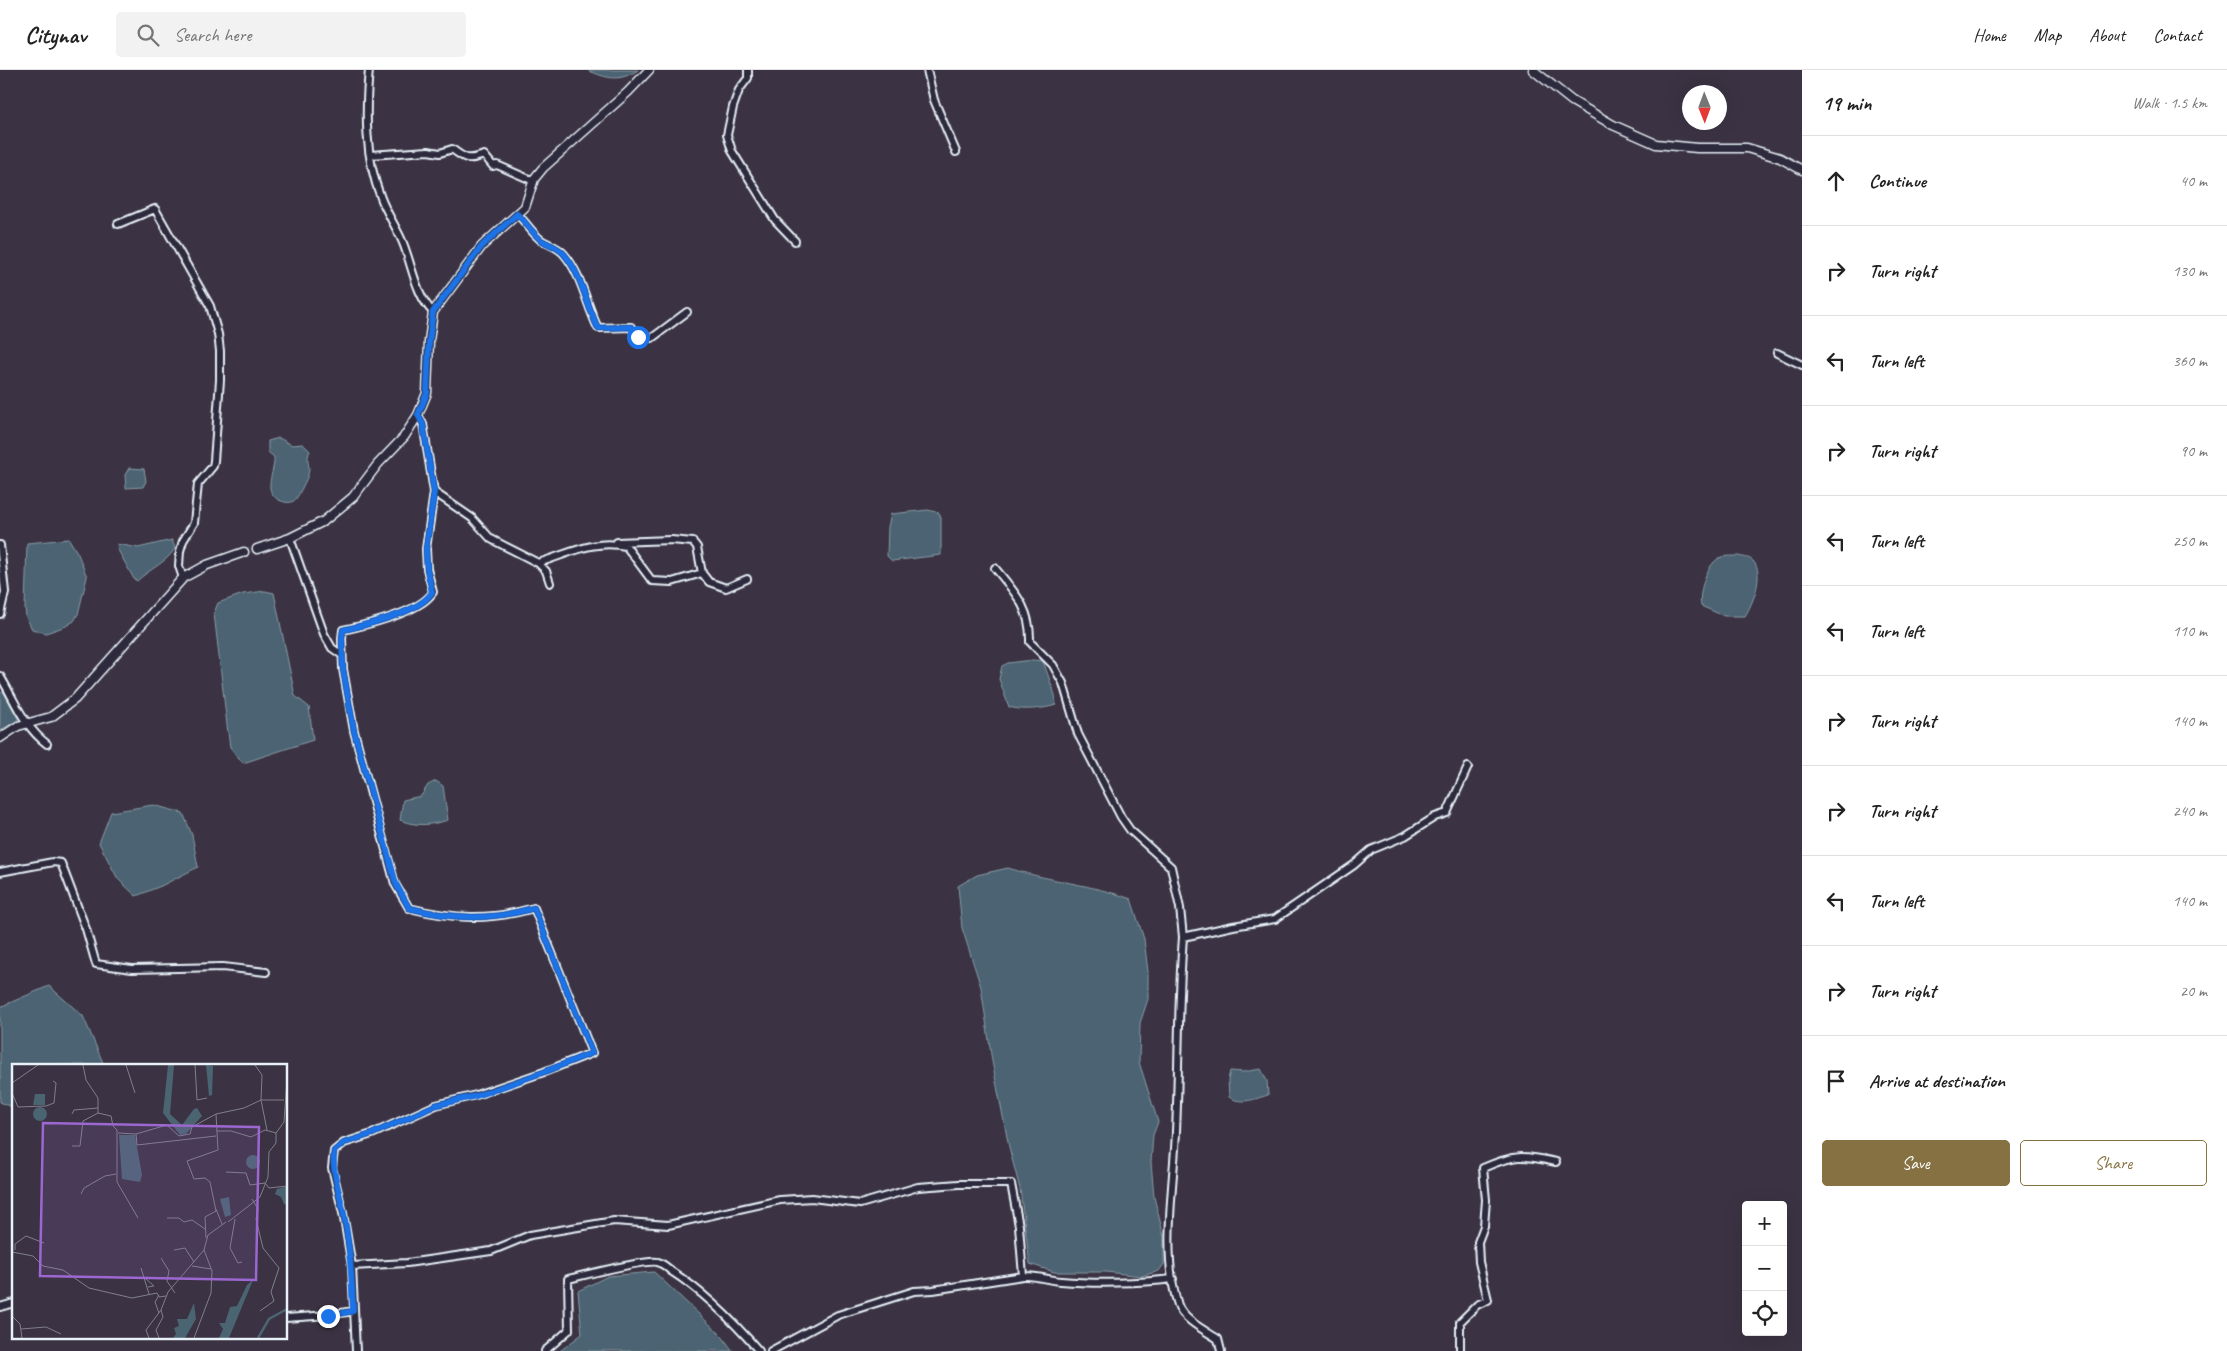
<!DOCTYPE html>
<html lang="en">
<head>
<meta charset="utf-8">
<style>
	body { margin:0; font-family:Caveat,sans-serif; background:#f2f2f2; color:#222 }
	.controls { position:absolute; right:15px; bottom:15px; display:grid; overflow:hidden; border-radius:5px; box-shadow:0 5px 20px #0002 }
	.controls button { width:45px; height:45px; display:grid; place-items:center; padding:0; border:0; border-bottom:1px solid #e0e0e0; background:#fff; color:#222; font:25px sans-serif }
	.compass { position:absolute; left:1682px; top:15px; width:45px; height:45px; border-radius:50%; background:#fff; box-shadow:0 5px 20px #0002; rotate:179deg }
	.stop { position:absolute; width:15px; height:15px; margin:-11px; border:4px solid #1a73e8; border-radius:50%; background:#fff }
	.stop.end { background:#1a73e8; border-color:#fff; box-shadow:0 1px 5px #0008 }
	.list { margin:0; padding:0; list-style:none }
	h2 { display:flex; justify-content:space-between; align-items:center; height:65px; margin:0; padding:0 20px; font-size:21px }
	h2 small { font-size:16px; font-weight:400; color:#767676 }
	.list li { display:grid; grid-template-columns:32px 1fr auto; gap:15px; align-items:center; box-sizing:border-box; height:90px; padding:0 20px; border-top:1px solid #e0e0e0 }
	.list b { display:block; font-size:19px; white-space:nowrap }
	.list em { font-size:16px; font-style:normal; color:#767676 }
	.actions { display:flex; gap:10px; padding:15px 20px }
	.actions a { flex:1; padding:11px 0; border:1px solid #857141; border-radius:5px; text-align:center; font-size:18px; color:#857141 }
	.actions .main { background:#857141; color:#fff }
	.icon { flex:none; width:28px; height:28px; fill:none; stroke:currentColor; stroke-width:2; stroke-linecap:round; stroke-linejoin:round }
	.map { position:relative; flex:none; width:1802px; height:1281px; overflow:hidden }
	header { display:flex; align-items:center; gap:30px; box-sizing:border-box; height:70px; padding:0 25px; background:#fff; border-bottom:1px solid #e0e0e0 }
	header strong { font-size:24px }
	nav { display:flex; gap:28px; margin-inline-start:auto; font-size:18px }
	.search { width:350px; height:45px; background:#f2f2f2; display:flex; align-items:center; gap:12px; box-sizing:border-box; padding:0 18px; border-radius:5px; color:#767676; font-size:19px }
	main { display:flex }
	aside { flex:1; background:#fff }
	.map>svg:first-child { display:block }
</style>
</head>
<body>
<header>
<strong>Citynav</strong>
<div class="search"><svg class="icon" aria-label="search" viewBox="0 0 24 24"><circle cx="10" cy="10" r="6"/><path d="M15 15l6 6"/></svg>Search here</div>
<nav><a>Home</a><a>Map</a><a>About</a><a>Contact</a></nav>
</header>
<main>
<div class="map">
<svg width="1802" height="1281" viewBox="0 0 1802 1281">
	<rect width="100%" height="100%" fill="#3b3343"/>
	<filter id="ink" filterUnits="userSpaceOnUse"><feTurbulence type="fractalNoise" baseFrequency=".02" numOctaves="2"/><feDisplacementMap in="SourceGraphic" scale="10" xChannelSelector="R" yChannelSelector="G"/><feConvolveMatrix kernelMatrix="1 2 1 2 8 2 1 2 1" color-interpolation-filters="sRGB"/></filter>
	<g filter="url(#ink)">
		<path fill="#4b6472" stroke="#8a9ca8" d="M 587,0 L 638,0 C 619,12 608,9 587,0 Z
			M 279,368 L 292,375 L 303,374 L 310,381 C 306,389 309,392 309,400 C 308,407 305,412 302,418 C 297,428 294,437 279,430 C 274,427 271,424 270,418 C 269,408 275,397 274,387 L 268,382 L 268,371 Z
			M 129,398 L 144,399 L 146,411 L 143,417 L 126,418 L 125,405 Z
			M 928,440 L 939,443 L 941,448 L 941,485 L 892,491 L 887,486 L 888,457 L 891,444 Z
			M 69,469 L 78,484 L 87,507 L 78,544 L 74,551 L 66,556 L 46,563 L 32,559 L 26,547 L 25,538 L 27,473 Z
			M 172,470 L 175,478 C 169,491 148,500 137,511 L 134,509 L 118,480 L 117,474 L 138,478 Z
			M 1738,486 C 1742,487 1749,487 1753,491 C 1765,504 1753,533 1745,546 L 1724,546 L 1701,536 C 1698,523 1707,491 1722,487 C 1726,486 1733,486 1738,486 Z
			M 265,521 L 274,523 L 295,626 L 309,637 L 313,670 L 243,693 L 230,677 L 227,655 L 214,543 L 218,533 L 243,524 Z
			M 1033,590 L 1043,591 L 1055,625 L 1056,635 C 1044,639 1021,641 1009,637 L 999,609 L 1002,596 L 1008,593 Z
			M 3,621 L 18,649 L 16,652 L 0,660 L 0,624 Z
			M 436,711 L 443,716 L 448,750 C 432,755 416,757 400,750 L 403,730 L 421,726 L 428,715 Z
			M 153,735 L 183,743 L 192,765 L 198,797 L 161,816 L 136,826 L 118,809 L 99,773 L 111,742 Z
			M 1008,798 C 1048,811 1091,814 1131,829 L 1144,869 L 1148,902 L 1148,929 L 1140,953 L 1139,992 L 1158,1052 L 1153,1065 L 1151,1092 L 1154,1127 L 1164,1167 L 1164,1194 L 1159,1201 L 1142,1206 L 1106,1202 L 1054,1202 L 1030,1194 L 1020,1119 L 1009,1077 L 992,991 L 981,917 L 962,858 L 958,816 L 977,805 Z
			M 49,916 L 83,946 L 104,995 L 14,995 L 14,1038 L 0,1032 L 0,937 Z
			M 1261,999 L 1267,1011 L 1268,1025 C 1255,1029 1241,1035 1229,1027 L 1228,1010 L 1230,1001 L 1243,1002 Z
			M 654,1202 L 721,1265 L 733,1281 L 560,1281 L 582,1264 L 578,1221 L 608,1206 Z"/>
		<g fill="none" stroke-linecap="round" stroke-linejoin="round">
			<g stroke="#e8f1f8" stroke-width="10">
				<path id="minor" d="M 369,0 C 365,43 365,88 381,128 C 387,144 397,158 403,173 C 412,195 416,226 433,242
					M 748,0 L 748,8 L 739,20 L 733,37 L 727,65 L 732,81 L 775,150 L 795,171
					M 927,0 L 934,30 L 956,82
					M 370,85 L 428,81 L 440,83 L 452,79 C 465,89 468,91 484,85 L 493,96 L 497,95 L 529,109 L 534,109
					M 517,144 C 526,152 531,162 541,170 C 549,175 557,176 564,184 C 582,205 586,234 598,258 L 631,257 L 638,267 L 652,268 L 687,242
					M 118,154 L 155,139 L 210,236 L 218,264 L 220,281 L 220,310 L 214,391 L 213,396 L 198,414 L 194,453 L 183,471 L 180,481 L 179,496 L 183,508
					M 1777,283 L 1802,295
					M 434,422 L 472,448 L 491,469 L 538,493 C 569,484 592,469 626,476 L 652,511 L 672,512 L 702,503 L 709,512 L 726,518 L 747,509
					M 290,468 L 324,564 L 332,578 L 342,585
					M 617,472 L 671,470 L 693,472 L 697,477 L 702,503
					M 0,475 L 5,522 L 0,544
					M 538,493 L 546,501 L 550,513
					M 995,498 C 1015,523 1031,538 1030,572 L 1053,595 L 1063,613 L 1078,664 L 1121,747 L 1130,760 L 1171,797 L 1180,838 L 1183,867 C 1178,931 1179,996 1176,1061 C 1174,1113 1161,1185 1178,1235 C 1183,1250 1206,1261 1218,1269 L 1221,1281
					M 0,606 C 15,630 23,656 47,674
					M 0,802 L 53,792 L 61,793 L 86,859 L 96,894 L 132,899 L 223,897 L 266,902
					M 1183,867 L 1233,856 L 1275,849 L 1354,795 L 1371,780 L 1405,766 L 1435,747 L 1447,743 L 1468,697
					M 352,1196 L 407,1193 L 491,1181 L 530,1165 L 614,1151 L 668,1155 L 780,1130 L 812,1128 L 860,1134 L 918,1117 L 959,1114 L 1011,1114 L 1019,1156 L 1023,1206 L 933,1220 L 914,1221 L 838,1245 L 771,1281
					M 1023,1206 C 1036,1205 1048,1210 1061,1211 C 1095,1214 1139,1213 1173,1209
					M 0,1237 L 14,1233
					M 286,1248 L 329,1245 L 353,1241
					M 356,1281 L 352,1196 L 343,1143 L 332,1098 L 334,1081 L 344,1073 L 372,1064 L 436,1035 L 476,1025 L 544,1002 L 592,983 L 534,838 C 489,851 454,849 409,838 L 395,814 L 354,661 L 343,599 L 342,568 L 343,560 C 366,555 421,542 433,522 L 427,499 L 426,479 L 434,422 L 423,354 L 418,345
					M 545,1281 L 569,1260 L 568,1209 C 585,1205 645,1189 658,1192 C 663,1194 668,1198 671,1201 C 704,1222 733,1251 759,1281
					M 1460,1281 L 1460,1252 L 1477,1235 L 1488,1230 L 1479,1192 L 1478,1172 L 1484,1156 L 1486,1130 L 1483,1098 C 1515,1084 1523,1085 1556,1092"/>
			</g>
			<g stroke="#e8f1f8" stroke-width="11">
				<path id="tertiary" d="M 1533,0 L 1572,31 L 1613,55 L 1656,74 L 1697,78 L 1747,78 L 1780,88 L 1802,100
					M 257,479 L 290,468 L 324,451 L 353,427 L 378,394 L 404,367 L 418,345 L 427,323 L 429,271 L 433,242 L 482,176 L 525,137 L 534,109 L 543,98 L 628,22 L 649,0
					M 0,668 L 18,656 L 51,647 L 75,629 L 183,508 L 207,495 L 244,482"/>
			</g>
			<use href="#minor" stroke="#2f2a3d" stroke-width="6"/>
			<use href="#tertiary" stroke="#2f2a3d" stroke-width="8"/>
		</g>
	</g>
	<g fill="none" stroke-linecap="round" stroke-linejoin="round" filter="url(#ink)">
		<path stroke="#1a73e8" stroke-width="6" d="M 328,1246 L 353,1241 C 352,1209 350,1178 344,1145 C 340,1123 332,1104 334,1081 L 344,1073 L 372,1064 L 436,1035 L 476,1026 L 544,1002 L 592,983 L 534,838 C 489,851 454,849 409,838 L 396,814 L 354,661 L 343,599 L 342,568 L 343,560 C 366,555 421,542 432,522 L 427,499 L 426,479 L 434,422 L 423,354 L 418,345 L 427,323 L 429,272 L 433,242 L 482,176 L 517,144 C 526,152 531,162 541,170 C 549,175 557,176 564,184 C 582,205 586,234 598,258 L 631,257 L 638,267"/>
	</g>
	<g transform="translate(12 994)">
		<rect width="275" height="275" fill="#3b3343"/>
		<path d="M 156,1 L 162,1 L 158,50 L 170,61 L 182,45 L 185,44 L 190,52 L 174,70 L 168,71 L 151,49 ZM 194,1 L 201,2 L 200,31 L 197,32 ZM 23,30 L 33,30 L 33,41 L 21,41 ZM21 50a7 7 0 1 1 14 0a7 7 0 1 1-14 0ZM 107,71 L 123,71 L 130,111 L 128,118 L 110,115 ZM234 98a7 7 0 1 1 14 0a7 7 0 1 1-14 0ZM 275,122 L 275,141 L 272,140 L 269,133 L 263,130 L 265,125 ZM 217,133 L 219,151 L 213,153 L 208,135 ZM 241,216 L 217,274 L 207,274 L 211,265 L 207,259 L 213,259 L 218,243 L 225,242 L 235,221 ZM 182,239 L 184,255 L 173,274 L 161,274 L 164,270 L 162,264 L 167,262 L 165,255 L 175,255 Z" fill="#4b6472"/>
		<path fill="none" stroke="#4b6472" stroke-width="2.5" d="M 246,274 L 257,255 L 275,245"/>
		<path fill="none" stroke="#807f8b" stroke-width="1" d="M 71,1 L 74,16 L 86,34 L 86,49 L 99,52 L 101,62 L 105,66 L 105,118 L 126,154M 114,1 L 123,29M 183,1 L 185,36 L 195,34M 243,1 L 250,11 L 249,36 L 255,66M 0,19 L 26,1M 0,29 L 6,43 L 34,42 L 42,39 L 44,19 L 41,17M 60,50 L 62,46 L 86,44M 205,67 L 219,67 L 239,73 L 253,66 L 264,69 L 272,58 L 275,15M 106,69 L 124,70M 204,72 L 125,81 L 124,70 L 155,61 L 167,72 L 178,70 L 180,63 L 204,50 L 232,44 L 249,36 L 272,36M 60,82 L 68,82 L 71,57 L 86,49M 214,108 L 234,109 L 238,121 L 253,119 L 257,124 L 275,122M 69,130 L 72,124 L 93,112 L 104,110M 240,135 L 246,145 L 244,155 L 251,184 L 267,204 L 259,228 L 262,237 L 248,247M 204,145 L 210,160M 155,154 L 167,154 L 172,158 L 180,156 L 193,165M 223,155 L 218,184 L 226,199 L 230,198M 216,158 L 248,133 L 256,113 L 257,88 L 264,79 L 264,69M 194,174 L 193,153 L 204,147 L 198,118 L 193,114 L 182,115 L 175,97 L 206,86 L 204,50M 3,186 L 3,180 L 14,172 L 32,179M 162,186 L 173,184 L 182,198M 0,188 L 21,192 L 31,202 L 51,206 L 77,224 L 120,234 L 145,229 L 147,233 L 154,232M 149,194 L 157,207 L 155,217 L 163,229M 180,202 L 199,205M 129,204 L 137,230M 134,215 L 142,222 L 136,223M 147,249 L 143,238 L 147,231M 0,252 L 8,260 L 10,274M 9,265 L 34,263 L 49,270M 137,274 L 134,266 L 149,246 L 156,228 L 192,186 L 196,171 L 214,158M 147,274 L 144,266 L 151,253 L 149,246M 182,274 L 199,229 L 200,207 L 192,186"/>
		<path fill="#9c67d0" fill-opacity="0.15" stroke="#9c67d0" stroke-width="2.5" d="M 31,59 L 247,63 L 244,216 L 28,212 Z"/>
		<rect width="275" height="275" fill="none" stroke="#e8f1f8" stroke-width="2.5"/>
	</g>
</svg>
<div class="controls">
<button>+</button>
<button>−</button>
<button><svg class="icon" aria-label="locate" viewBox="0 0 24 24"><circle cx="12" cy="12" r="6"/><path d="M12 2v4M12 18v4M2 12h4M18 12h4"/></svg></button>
</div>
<svg class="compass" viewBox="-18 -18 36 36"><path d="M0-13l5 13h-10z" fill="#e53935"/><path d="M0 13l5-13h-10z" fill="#767676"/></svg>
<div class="stop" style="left:638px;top:267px"></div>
<div class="stop end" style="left:328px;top:1246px"></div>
</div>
<aside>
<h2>19 min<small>Walk · 1.5 km</small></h2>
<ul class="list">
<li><svg class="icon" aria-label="ahead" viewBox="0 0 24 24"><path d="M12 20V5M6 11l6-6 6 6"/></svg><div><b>Continue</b></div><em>40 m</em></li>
<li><svg class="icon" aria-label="right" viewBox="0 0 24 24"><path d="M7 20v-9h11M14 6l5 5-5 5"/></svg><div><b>Turn right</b></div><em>130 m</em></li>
<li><svg class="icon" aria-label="left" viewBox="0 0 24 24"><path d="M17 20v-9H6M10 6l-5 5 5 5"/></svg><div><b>Turn left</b></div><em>360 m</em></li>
<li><svg class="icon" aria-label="right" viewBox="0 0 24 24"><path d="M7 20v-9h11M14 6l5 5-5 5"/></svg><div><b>Turn right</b></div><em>90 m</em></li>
<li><svg class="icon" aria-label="left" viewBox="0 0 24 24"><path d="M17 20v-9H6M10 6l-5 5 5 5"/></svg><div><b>Turn left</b></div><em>250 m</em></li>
<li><svg class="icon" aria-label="left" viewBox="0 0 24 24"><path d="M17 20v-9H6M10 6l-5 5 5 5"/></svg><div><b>Turn left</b></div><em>110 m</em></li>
<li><svg class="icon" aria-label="right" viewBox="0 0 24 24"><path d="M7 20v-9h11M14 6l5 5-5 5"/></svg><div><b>Turn right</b></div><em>140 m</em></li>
<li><svg class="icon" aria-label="right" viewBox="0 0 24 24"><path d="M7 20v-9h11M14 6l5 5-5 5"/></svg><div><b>Turn right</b></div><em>240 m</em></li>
<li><svg class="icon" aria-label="left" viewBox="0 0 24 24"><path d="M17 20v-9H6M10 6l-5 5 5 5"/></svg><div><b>Turn left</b></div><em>140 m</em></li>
<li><svg class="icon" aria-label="right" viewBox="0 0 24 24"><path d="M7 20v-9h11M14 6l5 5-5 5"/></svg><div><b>Turn right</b></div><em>20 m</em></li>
<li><svg class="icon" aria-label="arrive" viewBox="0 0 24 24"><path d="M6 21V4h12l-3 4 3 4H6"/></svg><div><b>Arrive at destination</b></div></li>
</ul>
<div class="actions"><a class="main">Save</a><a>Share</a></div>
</aside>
</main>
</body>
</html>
